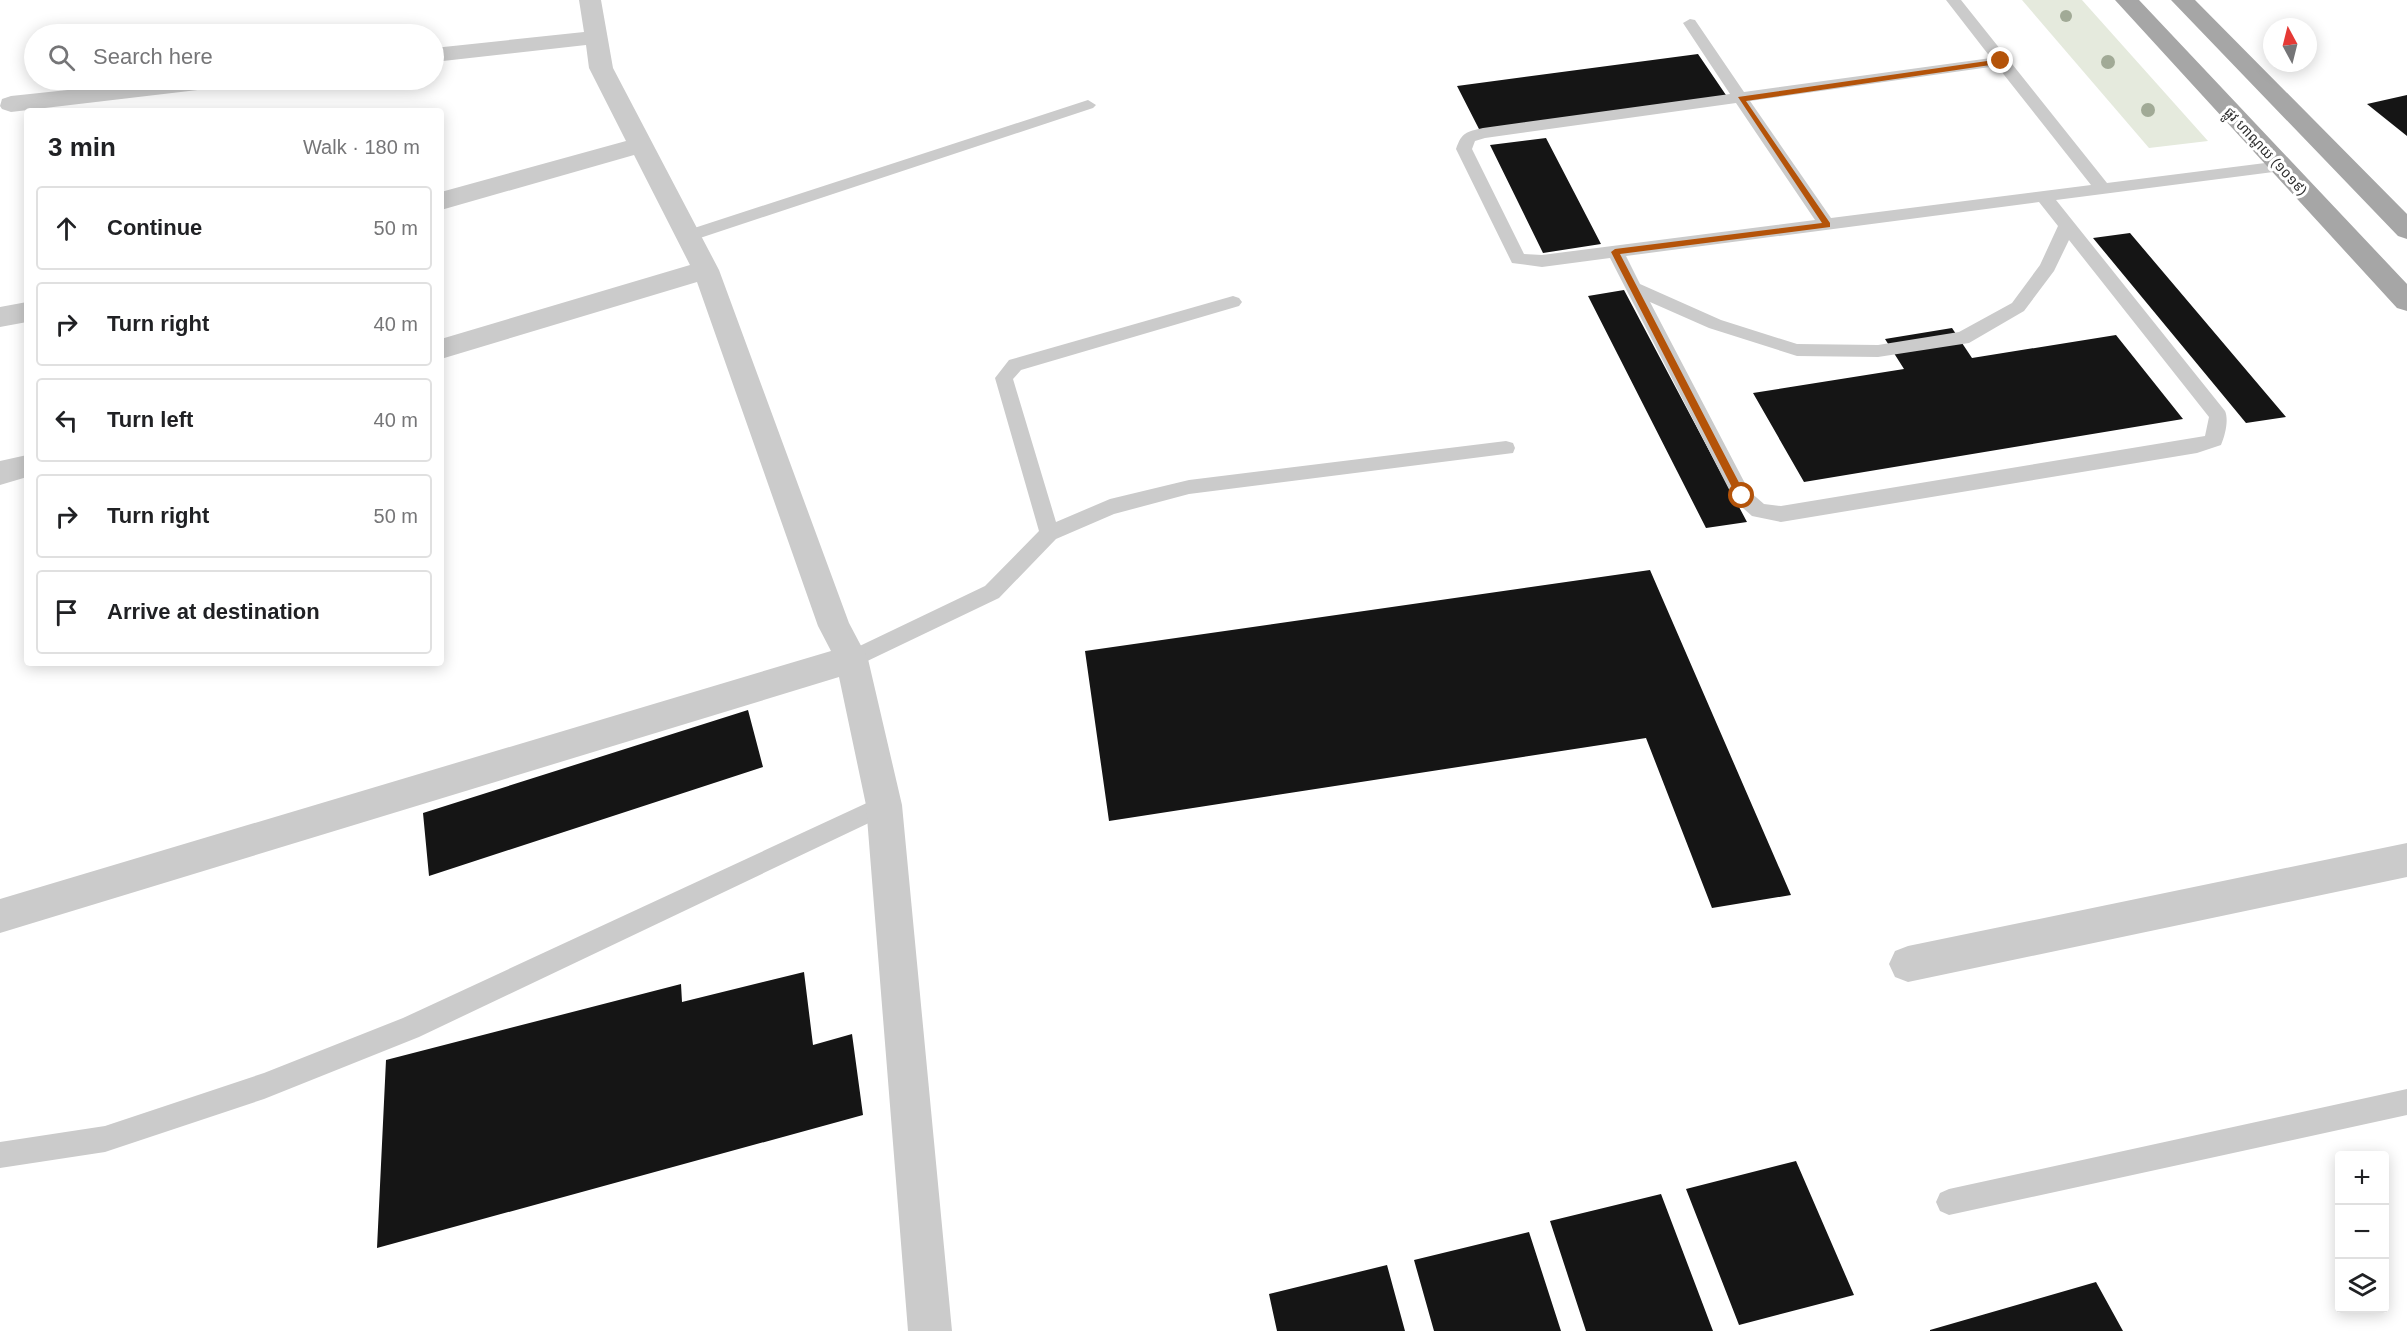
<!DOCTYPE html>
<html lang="en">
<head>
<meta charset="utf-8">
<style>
	body { margin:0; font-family:Helvetica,"Noto Sans Khmer",sans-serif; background:#f6f6f6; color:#202124 }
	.controls { position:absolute; right:18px; bottom:18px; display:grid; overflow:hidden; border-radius:6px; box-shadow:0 3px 15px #0003 }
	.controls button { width:54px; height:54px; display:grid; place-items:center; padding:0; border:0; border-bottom:2px solid #e0e0e0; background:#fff; color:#202124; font:30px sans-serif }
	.compass { position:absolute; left:2263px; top:18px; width:54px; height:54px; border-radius:50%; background:#fff; box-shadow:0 3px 15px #0003; rotate:353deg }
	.stop { position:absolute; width:18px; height:18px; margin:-14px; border:4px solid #b45309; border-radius:50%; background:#fff }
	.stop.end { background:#b45309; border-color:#fff; box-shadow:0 2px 6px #0008 }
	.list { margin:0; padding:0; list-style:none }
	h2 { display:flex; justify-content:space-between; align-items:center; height:78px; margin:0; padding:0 24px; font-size:26px }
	h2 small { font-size:20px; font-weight:400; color:#757577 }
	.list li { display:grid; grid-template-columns:39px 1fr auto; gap:18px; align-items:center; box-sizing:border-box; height:84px; margin:0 12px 12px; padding:0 12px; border:2px solid #e0e0e0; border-radius:6px }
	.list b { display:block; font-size:22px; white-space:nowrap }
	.list em { font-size:20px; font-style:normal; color:#757577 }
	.icon { flex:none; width:33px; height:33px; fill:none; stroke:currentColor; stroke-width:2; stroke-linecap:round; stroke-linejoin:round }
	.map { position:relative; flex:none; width:2407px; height:1331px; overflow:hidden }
	.search { position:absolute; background:#fff; box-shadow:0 3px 15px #0003; left:24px; top:24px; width:420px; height:66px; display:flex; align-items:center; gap:15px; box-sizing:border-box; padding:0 21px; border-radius:33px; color:#757577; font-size:22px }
	.panel { position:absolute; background:#fff; box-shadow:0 3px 15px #0003; left:24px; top:108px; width:420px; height:558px; border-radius:6px }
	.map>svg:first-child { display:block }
</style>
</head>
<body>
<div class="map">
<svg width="2407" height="1331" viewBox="0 0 2407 1331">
	<rect width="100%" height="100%" fill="#fff"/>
	<path fill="#e5eadd" d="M 2022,0 L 2082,0 L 2208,141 L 2149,148 Z"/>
	<path fill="#151515" d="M 1698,54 L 1728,98 L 1480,131 L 1457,86 Z
		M 2407,95 L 2407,136 L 2367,104 Z
		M 1546,138 L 1601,244 L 1543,253 L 1490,145 Z
		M 2130,233 L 2286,417 L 2246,423 L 2093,238 Z
		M 1624,290 L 1747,522 L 1706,528 L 1588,296 Z
		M 1952,328 L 1972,358 L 2116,335 L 2183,419 L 1804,482 L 1753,393 L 1904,369 L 1885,339 Z
		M 1650,570 L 1791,895 L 1712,908 L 1646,738 L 1109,821 L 1085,651 Z
		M 748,710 L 763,767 L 429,876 L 423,813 Z
		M 804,972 L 813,1045 L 852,1034 L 863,1115 L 377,1248 L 386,1060 L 681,984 L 682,1002 Z
		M 1796,1161 L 1854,1295 L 1739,1325 L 1686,1189 Z
		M 1661,1194 L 1713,1331 L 1586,1331 L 1550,1221 Z
		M 1529,1232 L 1561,1331 L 1434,1331 L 1414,1260 Z
		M 1387,1265 L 1405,1331 L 1277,1331 L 1269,1294 Z
		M 2096,1282 L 2123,1331 L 1930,1331 L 1930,1330 Z"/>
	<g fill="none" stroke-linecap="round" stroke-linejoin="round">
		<path fill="#cbcbcb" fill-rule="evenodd" d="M 1946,0 L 1961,0 L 2107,183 L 2281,161 L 2287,162 L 2289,166 L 2287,170 L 2281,171 L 2056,200 L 2225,411 C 2229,420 2225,436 2221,445 L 2197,453 L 1781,522 L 1752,516 L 1735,501 L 1610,258 L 1542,267 L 1512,263 L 1456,149 C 1462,132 1466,132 1483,128 L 1730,94 L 1683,23 L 1690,19 L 1695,20 L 1744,92 L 1991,58 ZM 1997,66 L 2091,185 L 1831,218 L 1750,101 ZM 1736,103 L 1815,220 L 1542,255 L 1524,254 L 1472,149 L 1475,141 L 1485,138 ZM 2039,202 L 2058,226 L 2040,265 L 2012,303 L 1959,332 L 1878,345 L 1797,344 L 1721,320 L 1640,284 L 1626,256 ZM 2069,240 L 2209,417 L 2205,436 L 1781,506 L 1764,504 L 1749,491 L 1650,302 L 1709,328 L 1797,356 L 1878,357 L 1969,343 L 2024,311 L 2054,271 Z
			M 1088,100 L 1096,105 L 1093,108 L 694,240 L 682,240 L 680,236 L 682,232 Z
			M 1233,296 L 1239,298 L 1242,302 L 1239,306 L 1021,370 L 1013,379 L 1056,522 L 1110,499 L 1189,480 L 1506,441 L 1513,443 L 1515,448 L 1513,453 L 1189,494 L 1114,514 L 1056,539 L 999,598 L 859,665 L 852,668 L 845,665 L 842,659 L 845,653 L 985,586 L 1039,531 L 995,378 L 1009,360 Z
			M 884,795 L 892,798 L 895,805 L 892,812 L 419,1037 L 264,1099 L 105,1152 L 0,1168 L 0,1142 L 105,1126 L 264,1073 L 403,1018 Z
			M 2407,1089 L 2407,1115 L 1949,1215 L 1940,1211 L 1936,1202 L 1940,1193 L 1949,1189 Z"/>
		<path fill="#cbcbcb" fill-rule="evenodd" d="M 579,0 L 601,0 L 613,68 L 719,270 L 849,623 L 868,659 L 902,805 L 952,1331 L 908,1331 L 866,805 L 839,677 L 0,933 L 0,899 L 831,651 L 818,626 L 697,282 L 441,359 L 441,339 L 690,265 L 634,155 L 441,210 L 441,192 L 626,141 L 589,68 L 586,45 L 434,62 L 434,48 L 584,32 Z
			M 162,80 L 235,80 L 231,85 L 223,87 L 11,112 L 2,109 L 0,106 L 2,99 L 11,96 Z
			M 27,302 L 27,322 L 0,327 L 0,307 Z
			M 27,455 L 27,477 L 0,485 L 0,461 Z
			M 2407,843 L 2407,877 L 1908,982 L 1895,977 L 1889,964 L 1895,951 L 1908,946 Z"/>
		<path fill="#a6a6a6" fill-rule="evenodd" d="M 2115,0 L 2139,0 L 2407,284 L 2407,311 L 2397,308 Z
			M 2171,0 L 2195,0 L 2407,214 L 2407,239 L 2398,236 Z"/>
	</g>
	<g fill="#a1aa96">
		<circle cx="2066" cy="16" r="6"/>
		<circle cx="2108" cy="62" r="7"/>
		<circle cx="2148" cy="110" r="7"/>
	</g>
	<path fill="#b45309" d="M 2001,59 L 2004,63 L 1746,101 L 1830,223 L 1830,227 L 1620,254 L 1746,496 L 1745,499 L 1738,499 L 1611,252 L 1615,249 L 1822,223 L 1738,97 Z"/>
	<g text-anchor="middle" stroke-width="6" stroke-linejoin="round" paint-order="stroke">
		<g font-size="14" fill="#2e2e2e" stroke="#fff">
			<text transform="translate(2266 151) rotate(47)" y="5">ផ្លូវ ហាណូយ (១០១៩)</text>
		</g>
	</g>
</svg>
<div class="controls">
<button>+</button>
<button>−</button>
<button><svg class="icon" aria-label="layers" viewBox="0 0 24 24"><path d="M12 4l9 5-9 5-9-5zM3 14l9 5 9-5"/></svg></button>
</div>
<svg class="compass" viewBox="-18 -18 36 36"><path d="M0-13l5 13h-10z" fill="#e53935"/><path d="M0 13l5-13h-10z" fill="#757577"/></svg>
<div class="stop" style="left:1742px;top:496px"></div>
<div class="stop end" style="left:2001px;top:61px"></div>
<div class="search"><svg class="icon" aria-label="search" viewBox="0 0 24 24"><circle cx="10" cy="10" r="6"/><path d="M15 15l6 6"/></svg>Search here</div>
<section class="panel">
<h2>3 min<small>Walk · 180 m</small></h2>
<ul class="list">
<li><svg class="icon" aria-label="ahead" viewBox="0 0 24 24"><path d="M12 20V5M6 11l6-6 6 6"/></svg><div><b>Continue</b></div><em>50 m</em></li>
<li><svg class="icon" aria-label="right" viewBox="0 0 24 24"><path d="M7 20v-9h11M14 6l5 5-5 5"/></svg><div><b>Turn right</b></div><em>40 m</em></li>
<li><svg class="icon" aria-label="left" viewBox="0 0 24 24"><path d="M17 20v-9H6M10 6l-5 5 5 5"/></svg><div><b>Turn left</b></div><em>40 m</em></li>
<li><svg class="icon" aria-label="right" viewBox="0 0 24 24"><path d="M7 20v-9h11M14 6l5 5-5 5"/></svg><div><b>Turn right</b></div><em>50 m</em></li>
<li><svg class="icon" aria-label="arrive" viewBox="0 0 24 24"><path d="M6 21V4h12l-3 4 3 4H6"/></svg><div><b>Arrive at destination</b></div></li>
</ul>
</section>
</div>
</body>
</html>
